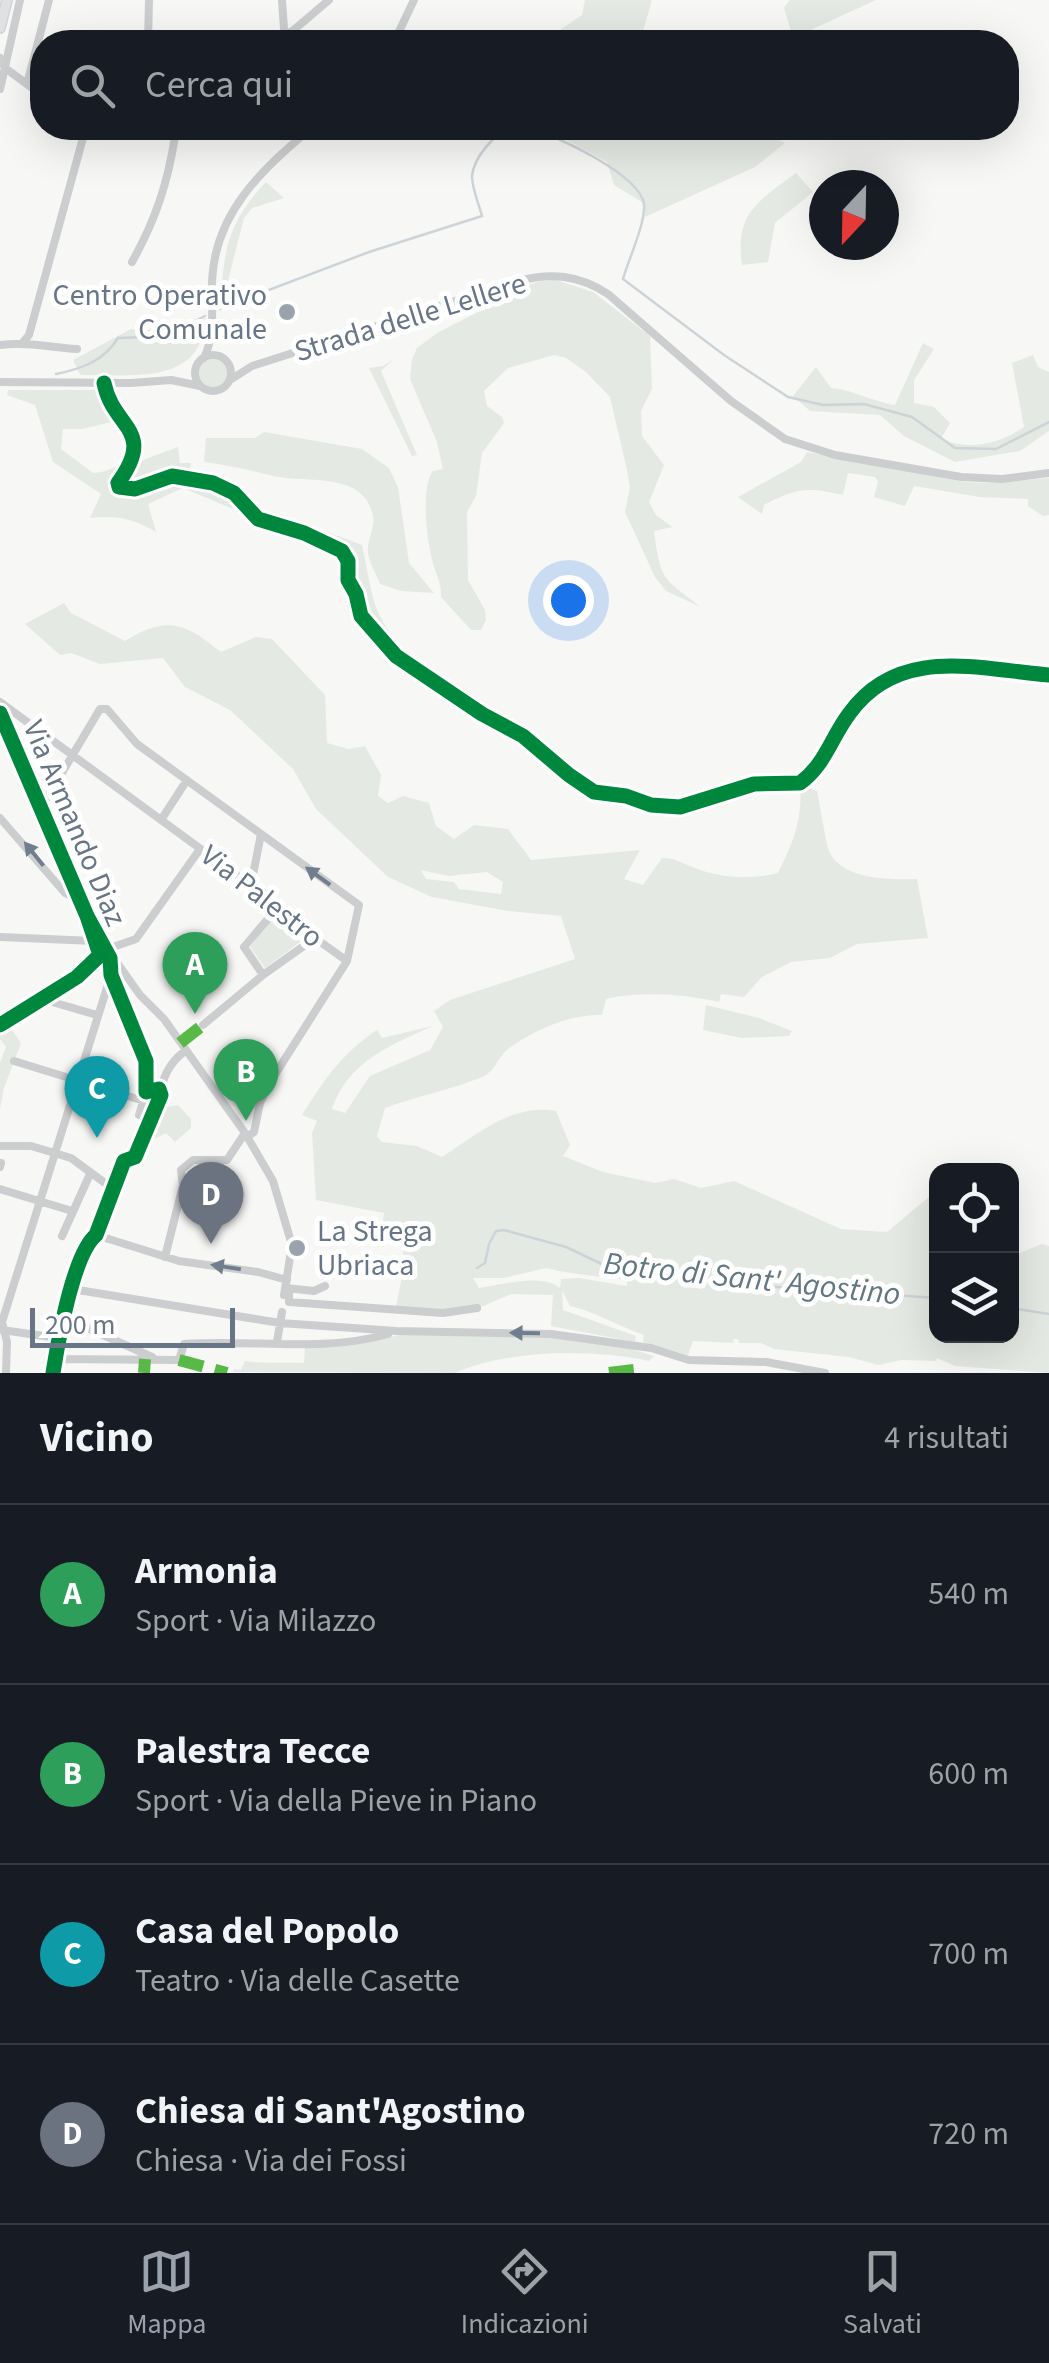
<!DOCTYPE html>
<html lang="it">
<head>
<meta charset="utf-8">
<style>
	body { margin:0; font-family:"Source Sans 3",sans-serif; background:#242831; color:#f1f3f6 }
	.controls { position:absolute; right:30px; bottom:30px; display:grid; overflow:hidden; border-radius:20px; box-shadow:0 10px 40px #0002 }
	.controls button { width:90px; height:90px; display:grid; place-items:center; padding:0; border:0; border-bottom:2px solid #363941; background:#171b24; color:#f1f3f6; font:50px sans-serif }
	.compass { position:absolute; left:809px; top:170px; width:90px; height:90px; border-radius:50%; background:#171b24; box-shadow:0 10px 40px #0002; rotate:202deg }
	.scale { position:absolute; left:30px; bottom:25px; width:205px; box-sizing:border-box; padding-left:10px; border:5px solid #677586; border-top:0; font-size:28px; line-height:35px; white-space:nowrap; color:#677586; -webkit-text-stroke:8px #fff; paint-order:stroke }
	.you { position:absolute; left:568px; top:600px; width:35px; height:35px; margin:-25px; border:8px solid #fff; border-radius:50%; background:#1a73e8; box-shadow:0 0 0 15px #1a73e833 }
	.badge { display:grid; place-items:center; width:65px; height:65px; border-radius:50%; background:#99a2ad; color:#fff; font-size:32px; font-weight:700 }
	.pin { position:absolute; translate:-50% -82px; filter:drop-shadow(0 2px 5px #0008) }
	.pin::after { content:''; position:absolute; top:52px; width:35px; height:30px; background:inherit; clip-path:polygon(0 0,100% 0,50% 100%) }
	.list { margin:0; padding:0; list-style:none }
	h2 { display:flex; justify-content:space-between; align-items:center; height:130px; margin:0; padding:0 40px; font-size:42px }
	h2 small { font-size:32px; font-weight:400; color:#9ea1a6 }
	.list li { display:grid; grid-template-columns:65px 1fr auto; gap:30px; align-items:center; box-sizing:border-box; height:180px; padding:0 40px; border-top:2px solid #363941 }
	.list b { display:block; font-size:38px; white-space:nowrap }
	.list p { margin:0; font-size:32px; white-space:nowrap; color:#9ea1a6 }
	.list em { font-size:32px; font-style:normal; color:#9ea1a6 }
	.icon { flex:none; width:55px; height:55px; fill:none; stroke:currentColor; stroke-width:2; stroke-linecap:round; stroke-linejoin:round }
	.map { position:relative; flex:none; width:1049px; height:1373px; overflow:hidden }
	.search { position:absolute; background:#171b24; box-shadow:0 10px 40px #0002; left:30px; right:30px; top:30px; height:110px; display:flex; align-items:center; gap:25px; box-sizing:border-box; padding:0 35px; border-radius:40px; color:#9ea1a6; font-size:38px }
	.sheet { height:850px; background:#171b24 }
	nav { display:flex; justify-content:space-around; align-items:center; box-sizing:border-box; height:140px; border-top:2px solid #363941; background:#171b24; font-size:28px; color:#9ea1a6 }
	nav a { display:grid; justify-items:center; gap:5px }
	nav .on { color:#99a2ad }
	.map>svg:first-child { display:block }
</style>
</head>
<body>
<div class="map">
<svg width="1049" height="1373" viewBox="0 0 1049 1373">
	<rect width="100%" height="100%" fill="#f7f7f6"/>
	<path fill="#e5e9e3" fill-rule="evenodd" d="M 585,0 L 652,0 L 640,42 L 559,42 L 561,29 L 582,15 Z
		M 790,0 L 876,0 L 793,38 L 784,8 Z
		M 545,128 L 765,128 L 772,137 L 785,143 L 755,167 L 645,217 L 645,204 L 614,185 L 607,162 Z
		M 796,173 L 813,192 L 775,223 L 768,262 L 742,265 C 735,213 757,202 796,173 Z
		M 266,182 L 284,198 L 252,208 L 244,218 L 220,312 C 224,253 224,227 266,182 Z
		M 556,280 L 593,292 L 650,336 L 652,389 L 641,411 L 642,436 L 664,465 L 649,502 L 656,515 L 672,527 L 654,531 C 661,583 663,577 701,607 L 666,591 L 655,577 L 625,512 L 630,487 L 627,470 L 610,397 L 586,372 L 566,358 L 554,355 L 508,368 L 484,391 L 487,406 L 502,417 L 504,423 L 482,453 L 476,496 L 467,512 L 468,580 L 485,610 L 486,620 L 481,630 L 471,630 L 441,597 C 442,585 437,577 434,566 C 427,545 420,487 433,471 L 443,469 L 437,442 L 410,379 L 412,359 L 417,348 L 437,333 L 480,311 L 486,298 L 541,281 Z
		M 205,318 C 203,387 130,374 80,375 L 73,360 L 131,329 L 153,330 Z
		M 923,343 L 934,349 L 914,380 L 914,403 L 934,407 L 950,423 L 941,439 C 969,451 999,444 1024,427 L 1012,363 L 1033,355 L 1038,367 L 1049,372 L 1049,431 L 1020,451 L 955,462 L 904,436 L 880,415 L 810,411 L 793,396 L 816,367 L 831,388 C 854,390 873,402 895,405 Z
		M 394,359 L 381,371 L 417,455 L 412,456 L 369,368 L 383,366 Z
		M198 374a15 15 0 1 1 30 0a15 15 0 1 1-30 0Z
		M 8,390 L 99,390 L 116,421 L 82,429 L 63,429 L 61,449 L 93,473 C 107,472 121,467 128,454 L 132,457 L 114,482 L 116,492 C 137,493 151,483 171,479 C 191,475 222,488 237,502 L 233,509 L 183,488 L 148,504 L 156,532 C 133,518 116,515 90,518 L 101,494 L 53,462 L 35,405 L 7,395 Z
		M 264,432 L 362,449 L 389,468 L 398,487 L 409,563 L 434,593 L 401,591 L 380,584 C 376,573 366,558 368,547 C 370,532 377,524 371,509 C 359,472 303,483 273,476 C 250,470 228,465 204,462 L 206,438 L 255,438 Z
		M 178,447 L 180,463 L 191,463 L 189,474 C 165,473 146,486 123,485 L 143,460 Z
		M 807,452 L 965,482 L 987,483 L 1049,478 L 1049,515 L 1043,516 L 1028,506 L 1028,499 L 980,497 L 914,486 L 905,506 L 874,497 L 878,482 L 875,477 L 848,473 L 843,495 C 808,487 797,487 764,505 L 762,514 L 738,497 L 801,462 Z
		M 223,479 L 243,492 L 265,514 L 294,520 L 362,545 C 374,600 370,614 411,657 C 384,634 365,614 355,580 C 351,569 355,560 349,549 L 305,528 L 267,516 Z
		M 64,603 L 71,613 L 125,641 C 167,615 185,623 221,652 L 256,637 L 272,639 L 325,695 L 327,743 L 349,749 L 365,746 L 381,775 L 378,796 L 388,803 L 403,796 L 429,803 L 436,826 L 454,839 L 474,825 L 508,829 L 531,860 L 640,850 L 624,879 L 643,885 L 662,858 C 675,858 680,862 692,867 C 720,878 749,880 778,873 C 793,843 803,819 800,785 L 817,791 C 820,804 826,846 830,853 C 844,880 891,880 917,879 L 928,938 L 857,944 L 830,958 L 791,962 L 762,977 L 744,997 L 721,994 L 719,1002 C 683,994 642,991 606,999 L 602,1015 C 570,1014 534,1030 508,1049 C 498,1057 494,1073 482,1077 C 451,1090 417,1096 385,1108 L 377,1136 L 382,1142 L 417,1146 L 442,1157 C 478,1134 512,1103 556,1111 L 570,1145 L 563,1156 L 603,1172 L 655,1183 L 674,1179 L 701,1188 L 734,1181 L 841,1229 L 887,1232 L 936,1191 L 936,1336 L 1012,1336 L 1012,1256 L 1042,1244 L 1049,1246 L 1049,1373 L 955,1366 L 937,1358 L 936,1361 L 902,1360 L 878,1365 L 849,1357 L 774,1349 L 761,1343 L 739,1343 L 738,1339 L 734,1339 L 733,1343 L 693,1341 L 688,1355 L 643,1342 L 644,1335 C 618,1326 596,1312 570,1306 L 562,1290 L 563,1310 L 636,1336 L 635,1342 L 551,1326 L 553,1295 L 511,1294 L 481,1307 L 442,1311 L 396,1307 L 405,1261 L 399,1231 L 382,1230 L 384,1213 L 316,1200 L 312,1133 L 317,1121 L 302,1115 C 324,1080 342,1053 377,1030 L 382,1038 L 433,1026 C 391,1045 348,1061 332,1109 L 345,1113 L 370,1076 L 430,1050 L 443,1027 L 434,1011 L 450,1000 L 575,959 L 561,916 L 508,911 L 432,897 L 388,877 L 316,809 L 293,769 L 230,710 L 185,687 L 163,658 L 100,664 L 71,653 L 60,655 L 25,624 ZM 421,870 L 448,876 L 487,872 L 503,882 L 501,894 L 459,889 L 454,882 L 426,879 ZM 546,1268 C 573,1275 600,1276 627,1280 L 627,1286 L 579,1278 L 561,1279 L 560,1288 C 541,1273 501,1285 479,1288 L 473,1278 L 504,1278 Z
		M 276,915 L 289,925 L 295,922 L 305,930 L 307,937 L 265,968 L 250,947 Z
		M 706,1005 L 759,1018 L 792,1031 L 789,1036 L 742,1038 L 703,1030 Z
		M 8,1024 L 21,1043 L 4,1088 L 0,1109 L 0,1063 L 6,1047 L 0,1039 L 0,1030 Z
		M 178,1105 L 191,1119 L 191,1128 L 175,1142 L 166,1133 L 154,1139 L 167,1107 Z
		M 409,1333 L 549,1337 L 625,1347 L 654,1356 L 649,1361 C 592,1349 509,1349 455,1373 L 233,1372 L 234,1369 L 241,1370 L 245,1361 C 266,1364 283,1362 304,1363 L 305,1347 L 372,1341 Z"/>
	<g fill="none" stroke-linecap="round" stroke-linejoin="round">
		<path stroke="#cdd4d8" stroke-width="2.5" d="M 529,128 C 556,135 640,175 644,204 C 646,222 628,261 623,279 L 724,355 L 788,397 L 823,405 L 864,404 L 912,417 L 955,448 L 996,449 L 1049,422
			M 219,309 L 369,252 L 482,216 C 479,205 472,188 472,176 C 474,157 494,134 511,128
			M 56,374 C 81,369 104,361 118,338 L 146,337 L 172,324 L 193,322 L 205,316
			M 477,1268 L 485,1263 L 489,1244 L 496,1231 L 504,1230 L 566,1247 L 606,1266 L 777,1287 L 936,1298
			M 1012,1308 L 1049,1314"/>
		<g stroke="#d4d4d5" stroke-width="12">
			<path id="major" d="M 0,28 L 7,0
				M 0,713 L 87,916 L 100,955 L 77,977 L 0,1025"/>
		</g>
		<path stroke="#cccdcf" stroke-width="8" d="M 282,0 L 284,29 L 289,34 L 329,0
			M 148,42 L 149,0
			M 394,42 L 414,0
			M 0,58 L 5,68 L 42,95
			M 27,84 L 49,0
			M 0,89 L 20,0
			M 89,128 L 108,128
			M 132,262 C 155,221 168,183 175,136 L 165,128
			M 24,341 L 29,335 L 83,138 L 91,129
			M 0,345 C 27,342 49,347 77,349
			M195 373a18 18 0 1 1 36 0a18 18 0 1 1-36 0Z
			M 204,358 C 216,333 211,307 212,281 C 215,212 262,170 311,128
			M 230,380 L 252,366 L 518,281 C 551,272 579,275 608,294 L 731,401 L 785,439 L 835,455 L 961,477 L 1002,479 L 1049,473
			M 0,382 L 131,383 L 171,380 L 200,386
			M 104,383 C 113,429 157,429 118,483 L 119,487 L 135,489 L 172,476 L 213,483 L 234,493 L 258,519 L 304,533 L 342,551 L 348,561 L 348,580 L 356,594 L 361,616 L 396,656 L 482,714 L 523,736 L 569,775 L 594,792 L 626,796 L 651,805 L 680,807 L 754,784 L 800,783 C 825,765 831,738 849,714 C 898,645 977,669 1049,675
			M 0,702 L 314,932 L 315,938 L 347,961
			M 41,808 L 100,709 L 107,709 L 137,744 L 261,834 L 251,885
			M 0,818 L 65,893 L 80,899
			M 161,820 L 187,780
			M 279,906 L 244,947 L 263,975 L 315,938
			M 0,937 L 94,941
			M 113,947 L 136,939 L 200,849
			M 110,958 L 118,964 L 140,995 L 164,1019 L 245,1133 L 273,1181 L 292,1245 L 284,1295
			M 111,975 C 131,1021 157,1065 139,1115
			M 42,999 L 97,1015
			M 203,1025 L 263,975
			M 14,1061 L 144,1101
			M 247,1137 L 254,1132 L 260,1103 L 269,1084 L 347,961 L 359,905 L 261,834
			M 0,1146 L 31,1146 L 71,1158 L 113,1189
			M 0,1167 L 1,1163
			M 0,1189 L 72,1211
			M 96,1235 L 179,1261 L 258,1272 L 287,1280
			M 62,1236 L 90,1174
			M 165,1257 L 183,1185 L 181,1170 L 193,1160 L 227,1160 L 245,1133
			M 286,1288 L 314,1291 L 325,1286
			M 72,1289 L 280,1323 L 396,1331 L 551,1334 L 651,1348 L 689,1360 L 766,1362 L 825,1373
			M 289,1289 L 289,1302 L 443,1313 L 477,1308
			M 63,1317 L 152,1357
			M 2,1330 L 58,1338
			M 277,1342 L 282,1312
			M 55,1359 L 179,1360 L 184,1344 C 251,1339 322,1353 388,1334
			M 6,1373 L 7,1342 L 2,1322 L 111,975 L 110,958 L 95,930
			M 53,1373 C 58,1342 73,1254 96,1235 L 124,1161 L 135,1157 L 161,1098 C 160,1080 170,1062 185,1051"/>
		<use href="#major" stroke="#e0e1e2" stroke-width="9"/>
		<path stroke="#58b947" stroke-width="12" stroke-dasharray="25 12" stroke-linecap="butt" d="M 180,1043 L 203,1025
			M 179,1360 L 227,1373
			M 144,1373 L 145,1359
			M 609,1373 L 643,1369"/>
		<g stroke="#fff" stroke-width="21">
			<path id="cycleway" d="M 104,383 C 113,429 157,429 118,483 L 119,487 L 135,489 L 172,476 L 213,483 L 234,493 L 258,519 L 304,533 L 342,551 L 348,561 L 348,580 L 356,594 L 361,616 L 396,656 L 482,714 L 523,736 L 569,775 L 594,792 L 626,796 L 651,805 L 680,807 L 754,784 L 800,783 C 825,765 831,738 849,714 C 898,645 977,669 1049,675
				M 0,713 L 87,916 L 100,955 L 77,977 L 0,1025
				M 53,1373 C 58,1342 73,1254 96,1235 L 124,1161 L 135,1157 L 161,1095 L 159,1089 L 146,1092 L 146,1061 L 111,975 L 110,958 L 87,916"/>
		</g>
		<use href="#cycleway" stroke="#00873e" stroke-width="15"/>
	</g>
	<defs><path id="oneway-solid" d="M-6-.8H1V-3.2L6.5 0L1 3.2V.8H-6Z" transform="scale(2.5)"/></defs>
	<g fill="#717e8d">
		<use href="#oneway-solid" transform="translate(34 854) rotate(-129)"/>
		<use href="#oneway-solid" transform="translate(318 876) rotate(-144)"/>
		<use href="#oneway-solid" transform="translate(226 1267) rotate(-171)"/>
		<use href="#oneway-solid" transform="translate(525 1333) rotate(-179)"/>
	</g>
	<g fill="#99a2ad" stroke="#fff" stroke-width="4">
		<circle cx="287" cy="312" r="10"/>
		<circle cx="297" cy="1248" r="10"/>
	</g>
	<g text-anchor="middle" stroke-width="10" stroke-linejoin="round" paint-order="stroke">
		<g font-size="30" fill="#677586" stroke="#fff" text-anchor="end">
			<text x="267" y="305">Centro Operativo<tspan x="267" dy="34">Comunale</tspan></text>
			<text x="317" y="1241" text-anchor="start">La Strega<tspan x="317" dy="34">Ubriaca</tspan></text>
		</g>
		<g font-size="30" fill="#677586" stroke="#fff">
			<text transform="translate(410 317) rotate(-17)" y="10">Strada delle Lellere</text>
			<text transform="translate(75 823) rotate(67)" y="10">Via Armando Diaz</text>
			<text transform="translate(262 896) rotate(38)" y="10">Via Palestro</text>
		</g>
		<g font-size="32" font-style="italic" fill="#637782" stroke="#fff">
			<text transform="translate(752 1278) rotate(6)" y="11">Botro di Sant' Agostino</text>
		</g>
	</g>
</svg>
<div class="controls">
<button><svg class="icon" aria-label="locate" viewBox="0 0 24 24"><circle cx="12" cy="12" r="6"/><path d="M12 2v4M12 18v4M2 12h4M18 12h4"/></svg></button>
<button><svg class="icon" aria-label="layers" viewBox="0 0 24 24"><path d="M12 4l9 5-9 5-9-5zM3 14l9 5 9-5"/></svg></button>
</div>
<svg class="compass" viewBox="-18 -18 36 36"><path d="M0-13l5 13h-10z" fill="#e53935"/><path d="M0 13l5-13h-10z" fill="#9ea1a6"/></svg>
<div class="scale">200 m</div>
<div class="you"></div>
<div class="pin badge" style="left:195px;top:1014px;background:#2e9e5b">A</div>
<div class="pin badge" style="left:246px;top:1121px;background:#2e9e5b">B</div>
<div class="pin badge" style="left:97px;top:1138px;background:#0f9aa8">C</div>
<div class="pin badge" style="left:211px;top:1244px;background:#6b7280">D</div>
<div class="search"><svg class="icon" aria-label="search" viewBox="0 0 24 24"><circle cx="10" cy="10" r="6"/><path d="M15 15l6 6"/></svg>Cerca qui</div>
</div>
<section class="sheet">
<h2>Vicino<small>4 risultati</small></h2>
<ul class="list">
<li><span class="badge" style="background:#2e9e5b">A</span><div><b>Armonia</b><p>Sport · Via Milazzo</p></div><em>540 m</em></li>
<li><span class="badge" style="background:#2e9e5b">B</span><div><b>Palestra Tecce</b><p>Sport · Via della Pieve in Piano</p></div><em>600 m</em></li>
<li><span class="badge" style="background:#0f9aa8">C</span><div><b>Casa del Popolo</b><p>Teatro · Via delle Casette</p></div><em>700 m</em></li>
<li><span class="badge" style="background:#6b7280">D</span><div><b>Chiesa di Sant'Agostino</b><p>Chiesa · Via dei Fossi</p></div><em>720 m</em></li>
</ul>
</section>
<nav>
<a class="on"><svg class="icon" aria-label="map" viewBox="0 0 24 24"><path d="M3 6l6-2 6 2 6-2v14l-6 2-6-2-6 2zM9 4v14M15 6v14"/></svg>Mappa</a>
<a><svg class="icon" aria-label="directions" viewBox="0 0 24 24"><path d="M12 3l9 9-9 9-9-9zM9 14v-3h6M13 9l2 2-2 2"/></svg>Indicazioni</a>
<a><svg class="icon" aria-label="saved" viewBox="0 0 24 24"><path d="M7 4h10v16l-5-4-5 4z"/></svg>Salvati</a>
</nav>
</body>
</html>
